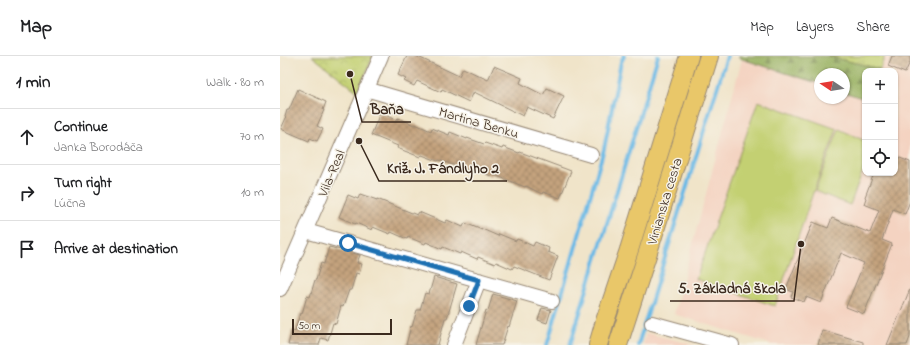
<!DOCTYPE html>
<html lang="en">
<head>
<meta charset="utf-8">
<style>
	body { margin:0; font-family:"Indie Flower",sans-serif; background:#f2f2f2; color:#202124 }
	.controls { position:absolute; right:12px; top:12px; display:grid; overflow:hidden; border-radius:8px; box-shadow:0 1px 3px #0004 }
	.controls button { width:36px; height:36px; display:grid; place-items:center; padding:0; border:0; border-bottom:1px solid #e0e0e0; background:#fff; color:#202124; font:20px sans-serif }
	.compass { position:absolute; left:534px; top:12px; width:36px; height:36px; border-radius:50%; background:#fff; box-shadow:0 1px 3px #0004; rotate:282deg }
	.scale { position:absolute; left:12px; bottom:10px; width:100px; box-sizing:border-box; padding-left:4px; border:2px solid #3b2a1e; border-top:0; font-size:11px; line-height:14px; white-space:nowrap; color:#3b2a1e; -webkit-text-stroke:3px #f7f3e8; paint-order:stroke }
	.stop { position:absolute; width:12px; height:12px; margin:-9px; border:3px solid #1f6fb2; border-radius:50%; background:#fff }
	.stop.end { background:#1f6fb2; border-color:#fff; box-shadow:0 1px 4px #0008 }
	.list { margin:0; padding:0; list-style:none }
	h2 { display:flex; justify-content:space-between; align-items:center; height:52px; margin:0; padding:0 16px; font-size:17px }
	h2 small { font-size:13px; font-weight:400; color:#757577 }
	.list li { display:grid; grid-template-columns:26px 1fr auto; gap:12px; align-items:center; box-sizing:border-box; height:56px; padding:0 16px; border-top:1px solid #e0e0e0 }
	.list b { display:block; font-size:15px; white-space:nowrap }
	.list p { margin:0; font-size:13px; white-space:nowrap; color:#757577 }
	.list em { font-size:13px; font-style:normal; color:#757577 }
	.icon { flex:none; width:22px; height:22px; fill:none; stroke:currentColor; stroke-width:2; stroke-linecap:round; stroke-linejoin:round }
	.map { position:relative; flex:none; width:630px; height:289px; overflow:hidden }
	header { display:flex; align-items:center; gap:24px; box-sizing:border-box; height:56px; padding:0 20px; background:#fff; border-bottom:1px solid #e0e0e0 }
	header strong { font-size:19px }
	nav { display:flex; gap:22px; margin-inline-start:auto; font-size:14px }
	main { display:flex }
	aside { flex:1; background:#fff }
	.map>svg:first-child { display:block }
</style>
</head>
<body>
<header>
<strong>Map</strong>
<nav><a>Map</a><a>Layers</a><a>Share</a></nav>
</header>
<main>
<aside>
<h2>1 min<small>Walk · 80 m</small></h2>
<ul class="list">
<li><svg class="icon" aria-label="ahead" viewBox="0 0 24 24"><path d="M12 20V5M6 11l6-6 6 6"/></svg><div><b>Continue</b><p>Janka Borodáča</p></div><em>70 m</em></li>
<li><svg class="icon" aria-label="right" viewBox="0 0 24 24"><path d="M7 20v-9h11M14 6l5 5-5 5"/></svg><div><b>Turn right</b><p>Lúčna</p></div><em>10 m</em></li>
<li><svg class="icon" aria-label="arrive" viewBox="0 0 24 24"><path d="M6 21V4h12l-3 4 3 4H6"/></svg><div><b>Arrive at destination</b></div></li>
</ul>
</aside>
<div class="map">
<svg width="630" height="289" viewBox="0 0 630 289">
	<defs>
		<pattern id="grass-tufts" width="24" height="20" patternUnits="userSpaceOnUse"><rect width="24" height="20" fill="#c3d072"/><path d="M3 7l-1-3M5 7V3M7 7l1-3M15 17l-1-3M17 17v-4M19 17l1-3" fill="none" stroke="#a8b362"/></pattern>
		<pattern id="forest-firs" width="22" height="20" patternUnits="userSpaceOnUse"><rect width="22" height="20" fill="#9ab264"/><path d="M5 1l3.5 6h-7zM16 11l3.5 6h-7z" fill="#7f9152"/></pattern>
		<pattern id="park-crowns" width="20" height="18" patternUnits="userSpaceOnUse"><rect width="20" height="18" fill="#c3d072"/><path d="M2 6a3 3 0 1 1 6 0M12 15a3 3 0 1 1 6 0" fill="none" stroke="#a8b362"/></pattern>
		<pattern id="building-cross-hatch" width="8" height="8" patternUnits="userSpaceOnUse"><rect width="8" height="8" fill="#c4a37e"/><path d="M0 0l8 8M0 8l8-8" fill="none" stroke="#a08567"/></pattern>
	</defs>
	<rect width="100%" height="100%" fill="#f7f3e8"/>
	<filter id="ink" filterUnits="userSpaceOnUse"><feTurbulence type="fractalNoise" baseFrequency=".025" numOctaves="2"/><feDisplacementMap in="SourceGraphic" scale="8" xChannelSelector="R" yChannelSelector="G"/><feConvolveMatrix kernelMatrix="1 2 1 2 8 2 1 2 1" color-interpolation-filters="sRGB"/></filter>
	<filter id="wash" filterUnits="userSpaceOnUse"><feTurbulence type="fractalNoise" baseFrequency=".012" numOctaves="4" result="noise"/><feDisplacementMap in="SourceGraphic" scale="16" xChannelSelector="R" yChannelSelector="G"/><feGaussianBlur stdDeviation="0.9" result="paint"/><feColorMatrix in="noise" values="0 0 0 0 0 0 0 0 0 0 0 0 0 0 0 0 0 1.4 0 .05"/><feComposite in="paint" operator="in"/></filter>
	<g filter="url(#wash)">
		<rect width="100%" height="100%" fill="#f0e4c9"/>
		<path fill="#f4d3c1" d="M 605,0 L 630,0 L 630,289 L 596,289 L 542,275 L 537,289 L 493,289 L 394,258 L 462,3 L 540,28 L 540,42 L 564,42 L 564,36 L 585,43 L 585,117 L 615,117 L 615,15 L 599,15 Z
			M 366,277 L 415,289 L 363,289 Z"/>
		<path fill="url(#grass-tufts)" stroke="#7f7d48" d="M 547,0 L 605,0 L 600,13 Z"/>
		<path fill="url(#forest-firs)" stroke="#6a6e41" d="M 458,0 L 547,0 L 600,13 L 599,15 L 585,15 L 585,43 L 564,36 L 564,18 L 540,18 L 540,28 L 462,3 Z"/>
		<path fill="url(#park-crowns)" stroke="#7f7d48" d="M 32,0 L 93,0 L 78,36 Z"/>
		<path fill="#c3d072" stroke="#7f7d48" d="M 478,45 L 557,73 L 534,134 L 495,250 L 416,223 Z
			M 559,73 L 585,85 L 585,109 L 570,149 L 535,135 Z"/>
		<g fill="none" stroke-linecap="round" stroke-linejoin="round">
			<path stroke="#6cbae6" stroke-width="4" d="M 267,289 L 282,238 L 324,93 L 341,6 L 344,0
				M 290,289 L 378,0
				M 358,289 L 447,0"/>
		</g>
		<g id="blocks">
			<path fill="url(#building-cross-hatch)" d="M 127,0 L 136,0 L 179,20 L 183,12 L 208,24 L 214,10 L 242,22 L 240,27 L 263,39 L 267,32 L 284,40 L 273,63 L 247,51 L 243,60 L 194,36 L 189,46 L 162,33 L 161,36 L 137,25 L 134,30 L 124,25 L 126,23 L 118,19 Z
				M 612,0 L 630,0 L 630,6 L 625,17 L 608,10 Z
				M 18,33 L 46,46 L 43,54 L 44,54 L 37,70 L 43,73 L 37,85 L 30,82 L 29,85 L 1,73 L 6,62 L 5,61 L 7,54 L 9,54 Z
				M 100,57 L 117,64 L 118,62 L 134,69 L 135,68 L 151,75 L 152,72 L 169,79 L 170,76 L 187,83 L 187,82 L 204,88 L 205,87 L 222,93 L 223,91 L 239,97 L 240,96 L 291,115 L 280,142 L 263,136 L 262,138 L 246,130 L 245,131 L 212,118 L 211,120 L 194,113 L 193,116 L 159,104 L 158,105 L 142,99 L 140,101 L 117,92 L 118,90 L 91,79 Z
				M 615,100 L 630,106 L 630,145 L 625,158 L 613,153 L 602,184 L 612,188 L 584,258 L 566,251 L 584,207 L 561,197 L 541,247 L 526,241 L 524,246 L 511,241 L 513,236 L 506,233 L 533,166 L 548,172 L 552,162 L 590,177 L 599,154 L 584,148 L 586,142 L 585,141 L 594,117 L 615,117 Z
				M 80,138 L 97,144 L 97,143 L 137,159 L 139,156 L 165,167 L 167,164 L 183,171 L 185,167 L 202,174 L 202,173 L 218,180 L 219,178 L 236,185 L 237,183 L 253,190 L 255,186 L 269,192 L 268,196 L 278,200 L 269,224 L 234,210 L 232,213 L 216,206 L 215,208 L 198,201 L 197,203 L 181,196 L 180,198 L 163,191 L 162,193 L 146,186 L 145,188 L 128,181 L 127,183 L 111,176 L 110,178 L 93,171 L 92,174 L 76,167 L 75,168 L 59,161 L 68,139 L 78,143 Z
				M 49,191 L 80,199 L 77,207 L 82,208 L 79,218 L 76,217 L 71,234 L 69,234 L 63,251 L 61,250 L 56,268 L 53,267 L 48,284 L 41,282 L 39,289 L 8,289 L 12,274 L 15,275 L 20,257 L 22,258 L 27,240 L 30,241 L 35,224 L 36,224 L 41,207 L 44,208 Z
				M 154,221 L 177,228 L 167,262 L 165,262 L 158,289 L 126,289 L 131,270 L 132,271 L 137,254 L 140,254 L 145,237 L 149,238 Z
				M 630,233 L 630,281 L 627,289 L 607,289 Z
				M 213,238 L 237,245 L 229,271 L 228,270 L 222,289 L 196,289 L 206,254 L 208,255 Z
				M 262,252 L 271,254 L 267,267 L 258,264 Z
				M 542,274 L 583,286 L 583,289 L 538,289 Z"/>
		</g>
	</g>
	<g filter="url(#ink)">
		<use href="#blocks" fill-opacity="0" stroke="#968774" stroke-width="1"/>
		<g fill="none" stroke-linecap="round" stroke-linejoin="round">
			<g stroke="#968774" stroke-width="16">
				<path id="minor" d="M 86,33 L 311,99
					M 26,175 L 272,245
					M 0,233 L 101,0
					M 372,267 L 452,289
					M 174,289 L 199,224"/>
			</g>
			<g stroke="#968774" stroke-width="20">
				<path id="major" d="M 318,289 L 325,265 L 349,194 L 409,0
					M 338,289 L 368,196 L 429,0"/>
			</g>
			<use href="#minor" stroke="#fff" stroke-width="14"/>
			<use href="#major" stroke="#e9c769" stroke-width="18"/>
		</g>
	</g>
	<g fill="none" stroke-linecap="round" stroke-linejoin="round" filter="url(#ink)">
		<path stroke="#1f6fb2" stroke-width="5" d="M 68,187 L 199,224 L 189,250"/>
	</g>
	<g text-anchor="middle" stroke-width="3" stroke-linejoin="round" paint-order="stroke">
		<g font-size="14" fill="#3b2a1e" stroke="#f7f3e8">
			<text transform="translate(199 66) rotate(16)" y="5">Martina Benku</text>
			<text transform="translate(51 117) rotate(-67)" y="5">Vila-Real</text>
			<text transform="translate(384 145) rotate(-73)" y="5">Vinianska cesta</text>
		</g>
	</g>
	<path fill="none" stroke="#3b2a1e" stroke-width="1.5" d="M70 18L82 66H131M79 85L99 125H227M521 188L514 245H390"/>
	<g fill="#3b2a1e" stroke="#f7f3e8" stroke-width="1.5">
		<circle cx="70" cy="18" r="4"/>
		<circle cx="79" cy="85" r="4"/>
		<circle cx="521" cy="188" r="4"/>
	</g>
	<g font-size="15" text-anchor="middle" font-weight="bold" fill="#3b2a1e" stroke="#f7f3e8" stroke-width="3" stroke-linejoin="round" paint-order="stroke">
		<text x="107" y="58">Baňa</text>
		<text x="163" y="117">Križ. J. Fándlyho 2</text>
		<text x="452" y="237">5. Základná škola</text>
	</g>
</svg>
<div class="controls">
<button>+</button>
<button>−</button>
<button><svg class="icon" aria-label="locate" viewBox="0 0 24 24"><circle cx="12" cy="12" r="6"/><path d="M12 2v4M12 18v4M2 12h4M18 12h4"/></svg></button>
</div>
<svg class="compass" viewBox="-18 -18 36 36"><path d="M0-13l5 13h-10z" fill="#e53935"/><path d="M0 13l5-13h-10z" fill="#757577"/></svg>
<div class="scale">50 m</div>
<div class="stop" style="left:68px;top:187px"></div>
<div class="stop end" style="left:189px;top:250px"></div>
</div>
</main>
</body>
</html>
